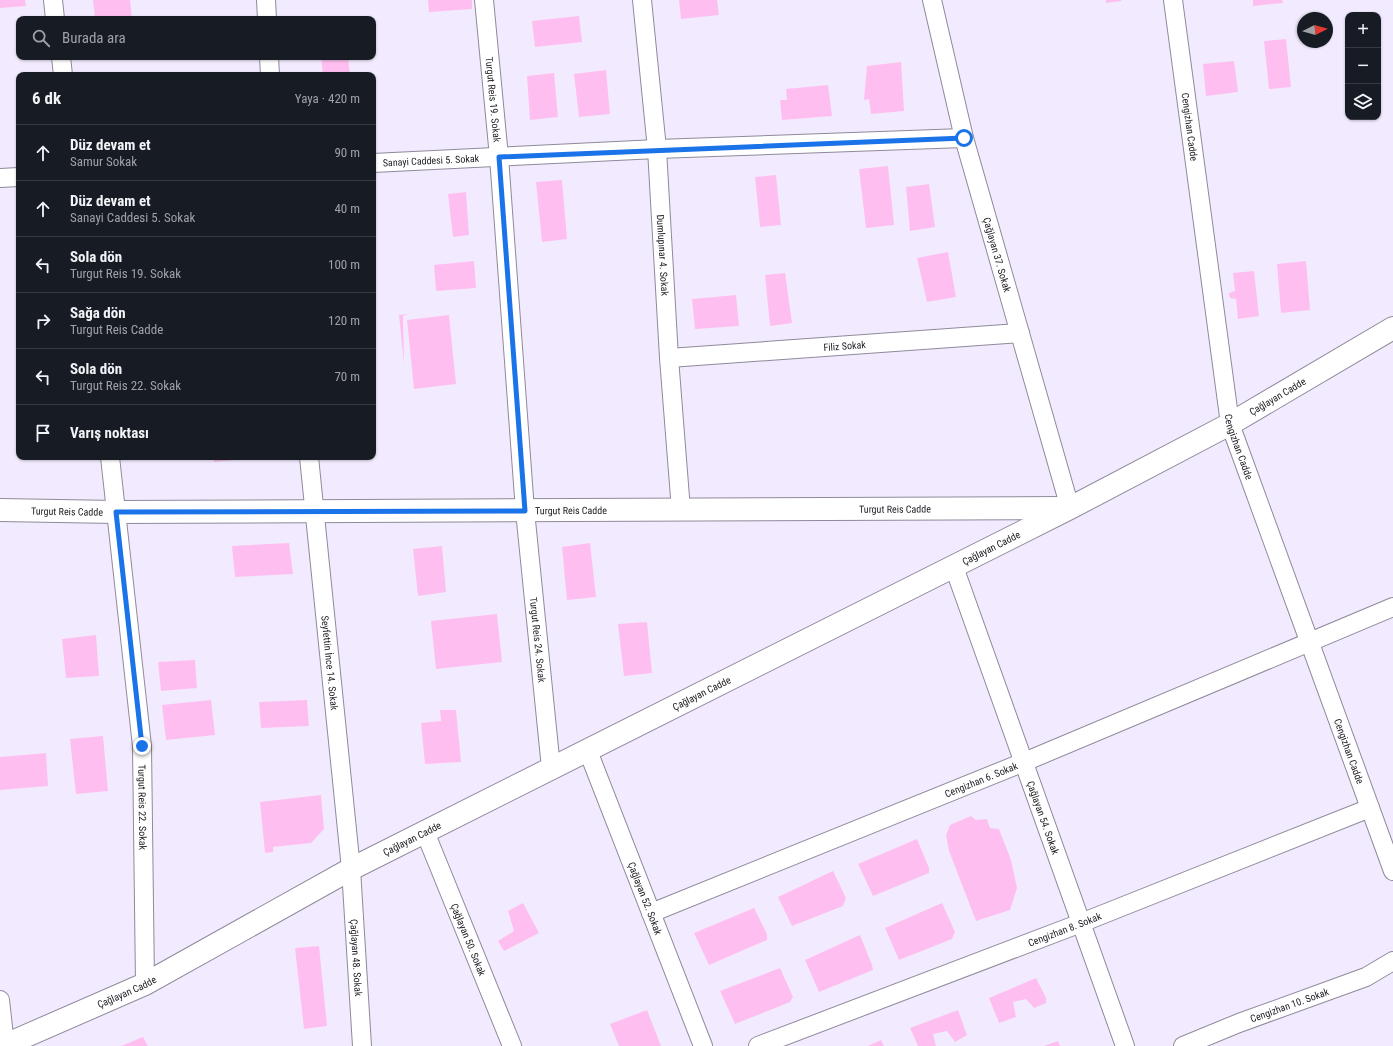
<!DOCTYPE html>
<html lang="tr">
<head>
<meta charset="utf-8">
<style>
	body { margin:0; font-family:"Roboto Condensed",sans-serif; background:#20242c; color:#f1f3f6 }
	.controls { position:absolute; right:12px; top:12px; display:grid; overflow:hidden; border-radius:8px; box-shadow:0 1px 3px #0004 }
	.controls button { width:36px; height:36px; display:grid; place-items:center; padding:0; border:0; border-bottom:1px solid #363941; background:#171b24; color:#f1f3f6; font:20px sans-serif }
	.compass { position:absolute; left:1297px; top:12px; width:36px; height:36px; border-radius:50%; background:#171b24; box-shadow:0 1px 3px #0004; rotate:84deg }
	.stop { position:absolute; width:12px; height:12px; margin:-9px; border:3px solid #1a73e8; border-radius:50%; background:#fff }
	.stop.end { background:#1a73e8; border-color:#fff; box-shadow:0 1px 4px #0008 }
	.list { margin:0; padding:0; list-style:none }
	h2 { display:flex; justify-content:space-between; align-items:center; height:52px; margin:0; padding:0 16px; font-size:17px }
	h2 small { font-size:13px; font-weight:400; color:#9ea1a6 }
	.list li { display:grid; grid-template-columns:26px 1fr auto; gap:12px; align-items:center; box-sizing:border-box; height:56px; padding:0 16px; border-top:1px solid #363941 }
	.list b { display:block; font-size:15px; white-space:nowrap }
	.list p { margin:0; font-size:13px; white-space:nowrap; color:#9ea1a6 }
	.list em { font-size:13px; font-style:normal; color:#9ea1a6 }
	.icon { flex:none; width:22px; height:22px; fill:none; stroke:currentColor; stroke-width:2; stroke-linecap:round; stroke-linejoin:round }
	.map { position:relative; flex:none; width:1393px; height:1046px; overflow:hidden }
	.search { position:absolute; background:#171b24; box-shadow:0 1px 3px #0004; left:16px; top:16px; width:360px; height:44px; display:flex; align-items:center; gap:10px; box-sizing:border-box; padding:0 14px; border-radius:8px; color:#9ea1a6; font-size:15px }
	.panel { position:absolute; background:#171b24; box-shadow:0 1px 3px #0004; left:16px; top:72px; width:360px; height:388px; border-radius:8px }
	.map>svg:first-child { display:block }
</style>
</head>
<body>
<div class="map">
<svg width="1393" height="1046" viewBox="0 0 1393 1046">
	<rect width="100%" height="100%" fill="#f2ebff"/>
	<path fill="#febff0" d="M 0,0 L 25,0 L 26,6 L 0,8 Z
		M 93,0 L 130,0 L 132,19 L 95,19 Z
		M 428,0 L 472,0 L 472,9 L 429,12 Z
		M 679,0 L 717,0 L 719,15 L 681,19 Z
		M 1106,0 L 1121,0 L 1121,1 L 1106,3 Z
		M 1253,0 L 1282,0 L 1283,3 L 1253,6 Z
		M 579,16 L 582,42 L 535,47 L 532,21 Z
		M 1286,39 L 1291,87 L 1269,89 L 1264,41 Z
		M 321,57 L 348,57 L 350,75 L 323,75 Z
		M 1234,61 L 1238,92 L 1206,96 L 1203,64 Z
		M 901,62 L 904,111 L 871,114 L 869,99 L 864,100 L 867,66 Z
		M 606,70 L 610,114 L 579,117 L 574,74 Z
		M 554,73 L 558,117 L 530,120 L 527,76 Z
		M 828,85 L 832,116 L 782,120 L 780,100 L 787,100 L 786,89 Z
		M 888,166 L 894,225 L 866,228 L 859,169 Z
		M 776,175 L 781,225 L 760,227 L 755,177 Z
		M 562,180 L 567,239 L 542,242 L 536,182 Z
		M 929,184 L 935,227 L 910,231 L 906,187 Z
		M 466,192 L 469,235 L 453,237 L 448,194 Z
		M 948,252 L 956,297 L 927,302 L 917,258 Z
		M 474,261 L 476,288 L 436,291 L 434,265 Z
		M 1306,261 L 1310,310 L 1281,313 L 1277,264 Z
		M 1254,271 L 1259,316 L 1238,319 L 1236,299 L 1230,298 L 1229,293 L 1235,291 L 1233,273 Z
		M 785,273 L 792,323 L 770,326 L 765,275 Z
		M 736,295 L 739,326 L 695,329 L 692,299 Z
		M 409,314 L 403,316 L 404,364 L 399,315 Z
		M 449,315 L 456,384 L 414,389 L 407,320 Z
		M 214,457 L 255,457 L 255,458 L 214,462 Z
		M 289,543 L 293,574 L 235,577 L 232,546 Z
		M 590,543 L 596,597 L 567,600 L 562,547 Z
		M 442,546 L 446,592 L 418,596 L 413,549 Z
		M 497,614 L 502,662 L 436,669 L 431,621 Z
		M 647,622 L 652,673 L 624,676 L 618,624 Z
		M 96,635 L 99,676 L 66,678 L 62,639 Z
		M 195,660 L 197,688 L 161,691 L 158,662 Z
		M 211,700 L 215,735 L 166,740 L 162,705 Z
		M 307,700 L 309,726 L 261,728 L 259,702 Z
		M 440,710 L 456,710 L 461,762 L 425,764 L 421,723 L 441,721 Z
		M 103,736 L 108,791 L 76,794 L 70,739 Z
		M 46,753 L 48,786 L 0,790 L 0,757 Z
		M 321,795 L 324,829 L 311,843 L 273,847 L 273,852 L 265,853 L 260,802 Z
		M 971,816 L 976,820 L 987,819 L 990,828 L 999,829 L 1011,860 L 1017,888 L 1010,910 L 976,921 L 949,851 L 946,835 L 950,825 Z
		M 917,839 L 929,868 L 929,873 L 873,896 L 858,864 Z
		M 833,871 L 846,898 L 843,906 L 792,926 L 778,897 Z
		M 523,903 L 539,933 L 504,951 L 498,941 L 514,931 L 508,911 Z
		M 942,903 L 955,932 L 952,939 L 899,960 L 885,928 Z
		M 754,908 L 767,934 L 767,940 L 709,965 L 694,933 Z
		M 860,935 L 872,965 L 873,970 L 819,992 L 805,960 Z
		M 319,946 L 327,1026 L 304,1029 L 295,948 Z
		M 780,968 L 793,997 L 790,1002 L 735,1024 L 720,991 Z
		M 1036,978 L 1046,998 L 1046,1003 L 1034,1008 L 1026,999 L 1013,1002 L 1016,1017 L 999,1023 L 989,998 Z
		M 647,1010 L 661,1046 L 619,1046 L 610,1024 Z
		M 958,1010 L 967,1035 L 955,1042 L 947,1031 L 933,1034 L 936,1046 L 918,1046 L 910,1028 Z
		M 143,1037 L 148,1046 L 121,1046 Z
		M 881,1040 L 884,1046 L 868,1046 Z
		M 1058,1041 L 1060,1046 L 1044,1046 Z"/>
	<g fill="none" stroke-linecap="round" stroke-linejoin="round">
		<g stroke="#8f899a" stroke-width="20">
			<g id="minor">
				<path d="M 53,0 L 55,19"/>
				<path d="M 266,0 L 267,19"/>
				<path id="s1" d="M 484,0 L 499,157 L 525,511 L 551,768"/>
				<path id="s2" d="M 642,0 L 657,149 L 669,358 L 681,510"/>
				<path id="s3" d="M 932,0 L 964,138 L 1070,508"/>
				<path id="s4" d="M 1173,0 L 1230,424 L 1393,871"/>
				<path d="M 61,57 L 63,75"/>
				<path d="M 269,57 L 270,75"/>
				<path id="s5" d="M 373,163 L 657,149 L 964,138"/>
				<path d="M 0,178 L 19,177"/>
				<path id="s6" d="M 669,358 L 1020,333"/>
				<path id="s7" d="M 110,457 L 142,746 L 145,984"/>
				<path id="s8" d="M 309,457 L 351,869 L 362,1046"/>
				<path id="s9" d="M 954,567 L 1125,1046"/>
				<path id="s10" d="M 588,751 L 703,1046"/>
				<path id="s11" d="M 425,832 L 512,1046"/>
				<path id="s12" d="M 651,913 L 1024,762 L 1393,607"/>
				<path d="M 0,1000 L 5,1045"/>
				<path id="s13" d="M 758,1046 L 1081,923 L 1370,808"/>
				<path id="s14" d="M 1183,1046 L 1239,1023 L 1366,977 L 1393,961"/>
			</g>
		</g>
		<g stroke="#8f899a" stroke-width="24">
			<g id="tertiary">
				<path id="s15" d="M 0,510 L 116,512 L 1065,508"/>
				<path id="s16" d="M 3,1046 L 145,984 L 351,869 L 1070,508 L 1230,424 L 1393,328"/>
			</g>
		</g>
		<use href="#minor" stroke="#fff" stroke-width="18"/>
		<use href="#tertiary" stroke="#fff" stroke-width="22"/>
	</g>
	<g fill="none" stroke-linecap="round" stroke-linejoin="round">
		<path stroke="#1a73e8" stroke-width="5" d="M 142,746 L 116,512 L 525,511 L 499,157 L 964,138"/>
	</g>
	<g text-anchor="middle" stroke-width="3" stroke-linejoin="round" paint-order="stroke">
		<g font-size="10" fill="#232027" stroke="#f2ebff">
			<text dy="4" stroke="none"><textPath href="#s1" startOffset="100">Turgut Reis 19. Sokak</textPath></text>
			<text dy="4" stroke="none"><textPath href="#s4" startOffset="128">Cengizhan Cadde</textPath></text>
			<text dy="4" stroke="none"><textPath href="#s5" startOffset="58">Sanayi Caddesi 5. Sokak</textPath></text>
			<text dy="4" stroke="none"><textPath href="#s2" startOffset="256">Dumlupınar 4. Sokak</textPath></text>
			<text dy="4" stroke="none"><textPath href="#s3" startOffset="263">Çağlayan 37. Sokak</textPath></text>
			<text dy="4" stroke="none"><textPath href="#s6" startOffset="176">Filiz Sokak</textPath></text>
			<text dy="4" stroke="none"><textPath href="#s16" startOffset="1431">Çağlayan Cadde</textPath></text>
			<text dy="4" stroke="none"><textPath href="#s4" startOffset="452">Cengizhan Cadde</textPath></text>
			<text dy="4" stroke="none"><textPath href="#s15" startOffset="895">Turgut Reis Cadde</textPath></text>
			<text dy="4" stroke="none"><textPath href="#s15" startOffset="67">Turgut Reis Cadde</textPath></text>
			<text dy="4" stroke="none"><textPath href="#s15" startOffset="571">Turgut Reis Cadde</textPath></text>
			<text dy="4" stroke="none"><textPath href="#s16" startOffset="1107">Çağlayan Cadde</textPath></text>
			<text dy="4" stroke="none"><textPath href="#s1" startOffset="642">Turgut Reis 24. Sokak</textPath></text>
			<text dy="4" stroke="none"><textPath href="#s8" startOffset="207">Seyfettin İnce 14. Sokak</textPath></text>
			<text dy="4" stroke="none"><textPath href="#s16" startOffset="783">Çağlayan Cadde</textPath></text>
			<text dy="4" stroke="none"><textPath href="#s4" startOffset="776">Cengizhan Cadde</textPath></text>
			<text dy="4" stroke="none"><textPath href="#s12" startOffset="356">Cengizhan 6. Sokak</textPath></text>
			<text dy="4" stroke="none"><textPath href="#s7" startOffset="352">Turgut Reis 22. Sokak</textPath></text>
			<text dy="4" stroke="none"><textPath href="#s9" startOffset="266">Çağlayan 54. Sokak</textPath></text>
			<text dy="4" stroke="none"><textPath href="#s16" startOffset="459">Çağlayan Cadde</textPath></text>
			<text dy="4" stroke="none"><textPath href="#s10" startOffset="158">Çağlayan 52. Sokak</textPath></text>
			<text dy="4" stroke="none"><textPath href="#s13" startOffset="328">Cengizhan 8. Sokak</textPath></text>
			<text dy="4" stroke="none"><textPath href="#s11" startOffset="116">Çağlayan 50. Sokak</textPath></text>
			<text dy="4" stroke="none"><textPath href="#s8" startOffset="503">Çağlayan 48. Sokak</textPath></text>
			<text dy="4" stroke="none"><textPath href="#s16" startOffset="135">Çağlayan Cadde</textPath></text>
			<text dy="4" stroke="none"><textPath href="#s14" startOffset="114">Cengizhan 10. Sokak</textPath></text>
		</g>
	</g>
</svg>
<div class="controls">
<button>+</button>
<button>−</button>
<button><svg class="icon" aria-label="layers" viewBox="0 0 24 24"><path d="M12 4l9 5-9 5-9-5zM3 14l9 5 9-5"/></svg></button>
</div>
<svg class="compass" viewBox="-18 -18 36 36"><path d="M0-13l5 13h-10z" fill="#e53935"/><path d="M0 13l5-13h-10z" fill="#9ea1a6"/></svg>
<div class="stop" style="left:964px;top:138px"></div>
<div class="stop end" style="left:142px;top:746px"></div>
<div class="search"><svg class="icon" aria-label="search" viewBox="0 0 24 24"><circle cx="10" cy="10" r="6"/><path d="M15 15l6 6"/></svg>Burada ara</div>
<section class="panel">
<h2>6 dk<small>Yaya · 420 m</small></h2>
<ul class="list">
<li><svg class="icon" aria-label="ahead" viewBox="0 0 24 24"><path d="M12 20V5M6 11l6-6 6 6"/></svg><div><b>Düz devam et</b><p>Samur Sokak</p></div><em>90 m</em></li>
<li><svg class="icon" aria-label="ahead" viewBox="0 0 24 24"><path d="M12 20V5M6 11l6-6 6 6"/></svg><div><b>Düz devam et</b><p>Sanayi Caddesi 5. Sokak</p></div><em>40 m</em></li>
<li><svg class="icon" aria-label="left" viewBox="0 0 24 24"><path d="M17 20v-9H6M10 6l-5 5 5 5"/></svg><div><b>Sola dön</b><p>Turgut Reis 19. Sokak</p></div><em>100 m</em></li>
<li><svg class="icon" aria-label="right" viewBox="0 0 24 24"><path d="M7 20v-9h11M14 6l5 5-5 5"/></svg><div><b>Sağa dön</b><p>Turgut Reis Cadde</p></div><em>120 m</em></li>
<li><svg class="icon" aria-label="left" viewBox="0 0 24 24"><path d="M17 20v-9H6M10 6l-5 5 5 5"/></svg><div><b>Sola dön</b><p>Turgut Reis 22. Sokak</p></div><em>70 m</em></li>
<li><svg class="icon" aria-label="arrive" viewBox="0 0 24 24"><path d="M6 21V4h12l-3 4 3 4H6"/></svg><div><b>Varış noktası</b></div></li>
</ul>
</section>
</div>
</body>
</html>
